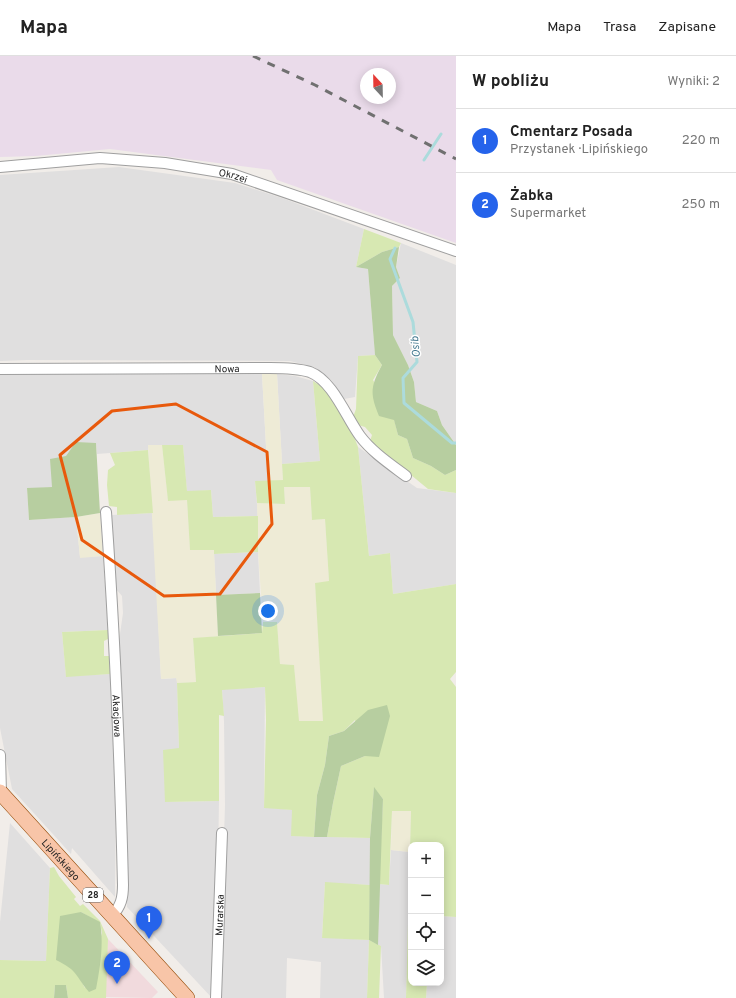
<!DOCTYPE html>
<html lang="pl">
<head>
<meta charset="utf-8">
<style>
	body { margin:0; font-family:Overpass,sans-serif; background:#f6f6f6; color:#222 }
	.controls { position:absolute; right:12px; bottom:12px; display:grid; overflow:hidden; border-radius:8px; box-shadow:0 2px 10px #0003 }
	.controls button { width:36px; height:36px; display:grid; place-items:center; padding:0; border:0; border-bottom:1px solid #e0e0e0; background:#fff; color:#222; font:20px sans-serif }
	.compass { position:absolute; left:360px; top:12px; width:36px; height:36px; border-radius:50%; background:#fff; box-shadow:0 2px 10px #0003; rotate:338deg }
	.you { position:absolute; left:268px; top:555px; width:14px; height:14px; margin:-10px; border:3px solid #fff; border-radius:50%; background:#1a73e8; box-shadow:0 0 0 6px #1a73e833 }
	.badge { display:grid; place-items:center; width:26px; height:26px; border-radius:50%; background:#2563eb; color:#fff; font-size:13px; font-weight:700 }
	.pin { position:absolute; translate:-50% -33px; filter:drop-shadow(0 1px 2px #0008) }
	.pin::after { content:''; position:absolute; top:21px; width:14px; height:12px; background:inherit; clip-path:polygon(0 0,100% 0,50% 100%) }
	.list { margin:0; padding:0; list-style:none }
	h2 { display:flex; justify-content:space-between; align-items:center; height:52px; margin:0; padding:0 16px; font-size:17px }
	h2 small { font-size:13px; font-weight:400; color:#767676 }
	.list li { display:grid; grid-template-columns:26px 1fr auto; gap:12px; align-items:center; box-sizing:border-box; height:64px; padding:0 16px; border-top:1px solid #e0e0e0 }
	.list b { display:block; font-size:15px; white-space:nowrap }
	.list p { margin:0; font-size:13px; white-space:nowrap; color:#767676 }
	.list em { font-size:13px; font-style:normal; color:#767676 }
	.icon { flex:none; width:22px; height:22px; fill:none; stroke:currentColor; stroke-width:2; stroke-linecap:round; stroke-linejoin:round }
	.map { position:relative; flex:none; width:456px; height:942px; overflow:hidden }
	header { display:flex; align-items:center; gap:24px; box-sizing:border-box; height:56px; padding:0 20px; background:#fff; border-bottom:1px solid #e0e0e0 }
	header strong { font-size:19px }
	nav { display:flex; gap:22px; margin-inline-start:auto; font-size:14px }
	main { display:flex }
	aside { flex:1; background:#fff }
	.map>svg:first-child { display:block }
</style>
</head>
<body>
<header>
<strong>Mapa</strong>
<nav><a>Mapa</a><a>Trasa</a><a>Zapisane</a></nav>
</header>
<main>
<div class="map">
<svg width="456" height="942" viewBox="0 0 456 942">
	<rect width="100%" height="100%" fill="#f1ede9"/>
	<path fill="#e0dfdf" d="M 119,111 L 235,127 L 285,143 L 364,173 L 356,211 L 368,213 L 375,299 L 358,300 L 355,341 L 344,343 L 331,324 L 314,311 L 290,305 L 27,304 L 0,305 L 0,119 Z
		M 401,187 L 456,209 L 456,389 L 442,369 L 437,355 L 416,346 L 414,326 L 408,309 L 393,279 L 392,230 L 400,222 L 396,211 Z
		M 200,317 L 262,318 L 268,426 L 255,425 L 258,460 L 213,461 L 211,434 L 187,436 L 183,390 L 149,389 L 148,394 L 97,398 L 96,387 L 52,431 L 27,433 L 29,464 L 76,461 L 80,501 L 103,500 L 108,574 L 62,576 L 66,620 L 110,618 L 116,732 L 115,841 L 72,792 L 71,798 L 12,733 L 0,672 L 0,318 Z
		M 277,318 L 295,320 L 313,325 L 320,405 L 282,408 Z
		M 358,391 L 417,432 L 456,437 L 456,528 L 393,538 L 390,497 L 369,500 Z
		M 153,457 L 161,623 L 177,622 L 177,627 L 179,692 L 165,720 L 165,746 L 219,745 L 217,861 L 212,942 L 127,851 L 126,752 L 119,585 L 123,557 L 122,540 L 116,533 L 110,463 L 111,459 Z
		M 258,496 L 260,537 L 216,539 L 214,498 Z
		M 265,631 L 264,751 L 292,754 L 292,780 L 370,782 L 370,829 L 325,827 L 322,881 L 369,884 L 367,942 L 320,942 L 321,906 L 287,902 L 286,942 L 219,942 L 225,749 L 224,665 L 222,633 Z
		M 10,767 L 50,812 L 46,905 L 0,904 L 0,866 Z
		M 391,794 L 410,796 L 406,942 L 384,942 L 381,890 L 378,889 L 379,828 L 389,829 Z
		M 441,860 L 456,861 L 456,942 L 426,942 L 427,927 L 441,927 Z"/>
	<path fill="#f1dadd" d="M 108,883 L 158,936 L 152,942 L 104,941 Z"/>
	<path fill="#eadbea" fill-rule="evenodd" d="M 0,0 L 456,0 L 456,187 L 277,124 L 271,114 L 110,93 L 36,100 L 0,101 ZM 366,18 L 390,18 L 390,42 L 366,42 Z"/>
	<path fill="#eeebd6" d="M 262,318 L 277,318 L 283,424 L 268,426 Z
		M 148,389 L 162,389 L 168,444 L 187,444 L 190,493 L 214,494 L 218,580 L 193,583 L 196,626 L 177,627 L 176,622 L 161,623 Z
		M 284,431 L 310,431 L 312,464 L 325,463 L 329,526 L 315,527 L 324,665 L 298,665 L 294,609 L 280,608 L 277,566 L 263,566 L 258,496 L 257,447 L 285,448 Z
		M 100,457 L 103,500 L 80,502 L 76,461 Z
		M 392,754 L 411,755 L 410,796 L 391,794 Z"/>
	<path fill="#d7e8b2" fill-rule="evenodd" d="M 364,173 L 401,187 L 399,191 L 382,196 L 356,211 Z
		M 375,299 L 382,309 L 373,324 L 394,363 L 398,379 L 407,383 L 413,402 L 431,410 L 445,419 L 456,414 L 456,437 L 428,433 L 370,385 L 372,379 L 365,371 L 358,369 L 353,361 L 356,353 L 358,300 Z
		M 313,325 L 324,332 L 351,373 L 358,391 L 369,500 L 390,497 L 393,538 L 456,528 L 456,616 L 450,623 L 456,631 L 456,861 L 441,860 L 441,789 L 411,789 L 411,927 L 427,927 L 426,942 L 406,942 L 411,755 L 392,755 L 389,829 L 379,828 L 383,743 L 374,732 L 370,782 L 327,781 L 333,747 L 341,710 L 365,700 L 355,664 L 344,675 L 329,680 L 325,709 L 317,739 L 314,781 L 291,780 L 292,754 L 264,752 L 266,664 L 265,631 L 222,634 L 224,660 L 219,659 L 219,745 L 165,746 L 163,694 L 179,692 L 177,627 L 196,626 L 193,582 L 262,577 L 263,566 L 277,566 L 280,608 L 294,609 L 299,665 L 323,665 L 315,527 L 329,525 L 325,463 L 312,464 L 310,431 L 284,431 L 285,448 L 257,447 L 255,425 L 283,424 L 282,408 L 320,405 Z
		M 162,389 L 183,389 L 187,435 L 211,434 L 213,461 L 258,460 L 258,496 L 214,498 L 214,494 L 190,494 L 187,444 L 168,445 Z
		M 148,394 L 153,457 L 117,459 L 117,451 L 109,450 L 107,429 L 108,414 L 115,409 L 110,397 Z
		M 108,574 L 108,583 L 104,585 L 104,600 L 109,600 L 110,618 L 66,621 L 62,576 Z
		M 54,811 L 59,820 L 76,841 L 74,843 L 80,850 L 83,848 L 100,865 L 108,883 L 106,942 L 68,942 L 66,929 L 55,929 L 54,942 L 0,942 L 0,904 L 46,905 L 50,812 ZM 81,856 L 100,867 L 102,877 L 85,932 L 78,919 L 69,910 Z
		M 325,826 L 370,829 L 369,884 L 381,890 L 379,942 L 367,942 L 369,884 L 322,882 Z"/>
	<path fill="#b7cea0" d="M 399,191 L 396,211 L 400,222 L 392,230 L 393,279 L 408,309 L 414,326 L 416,346 L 437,355 L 442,369 L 456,389 L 456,414 L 445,419 L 431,410 L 413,402 L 407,383 L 398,379 L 394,364 L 379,360 C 370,338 370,331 382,309 L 375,299 L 368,213 L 356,211 L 382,196 Z
		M 76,386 L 96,387 L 100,457 L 76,461 L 29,464 L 27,432 L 52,431 L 50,403 L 66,400 Z
		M 260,537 L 262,577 L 218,580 L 216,539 Z
		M 387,649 L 390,660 L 379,701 L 365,700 L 341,710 L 333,747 L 327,781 L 314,781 L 317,739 L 325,709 L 329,680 L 344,675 L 368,654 Z
		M 374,731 L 383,743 L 378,889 L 369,884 L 370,782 Z
		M 81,856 L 100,866 C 104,888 100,912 96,933 L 89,936 C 75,920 79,915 56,904 L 60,860 Z
		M 55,929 L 66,929 L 68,942 L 54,942 Z"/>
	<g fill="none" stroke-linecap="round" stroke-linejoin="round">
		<path stroke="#acdbdc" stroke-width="3" d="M 424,104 L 441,78
			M 395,192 L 390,203 L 413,266 L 417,306 L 403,322 L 404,347 L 452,387 L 456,387"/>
		<g stroke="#9f9f9f" stroke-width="12">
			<g id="street">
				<path id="s1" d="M 0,111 L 100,102 L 165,107 L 232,118 L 456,195"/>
				<path id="s2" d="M 0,313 L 270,312 C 283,312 297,312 310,316 C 333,325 346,361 360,380 C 372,396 390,408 406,420"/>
				<path id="s3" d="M 106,456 C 115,581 120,705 123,829 C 123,842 121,850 112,860"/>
				<path d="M 0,699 L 1,737"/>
				<path id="s4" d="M 216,942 L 222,777"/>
			</g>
		</g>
		<g stroke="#974c08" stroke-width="16">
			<g id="primary">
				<path id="s5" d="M 0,736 L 187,942"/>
			</g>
		</g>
		<use href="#street" stroke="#fff" stroke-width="10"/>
		<use href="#primary" stroke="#f8c5a8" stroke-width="15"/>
		<path stroke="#707070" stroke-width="3" stroke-dasharray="8 8" stroke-linecap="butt" d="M 253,0 L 315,29 L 456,103"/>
	</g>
	<path fill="none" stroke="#e8590c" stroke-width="3" stroke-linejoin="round" d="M 176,348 L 267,396 L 272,468 L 220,538 L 164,540 L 82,484 L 60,399 L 112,355 Z"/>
	<g text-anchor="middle" stroke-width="3" stroke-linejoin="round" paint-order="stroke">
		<rect fill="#fff" stroke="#646464" stroke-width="1" x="83" y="832" width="20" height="14" rx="3"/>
		<g font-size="9" font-weight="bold" fill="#222">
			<text x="93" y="842">28</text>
		</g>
		<g font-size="10" fill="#222" stroke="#fff">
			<text dy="4" stroke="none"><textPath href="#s1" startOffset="235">Okrzei</textPath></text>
			<text dy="4" stroke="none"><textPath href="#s2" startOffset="227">Nowa</textPath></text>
			<text dy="4" stroke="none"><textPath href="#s3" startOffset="204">Akacjowa</textPath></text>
			<text dy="4" stroke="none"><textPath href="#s5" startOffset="91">Lipińskiego</textPath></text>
			<text dy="4" stroke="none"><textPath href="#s4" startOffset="83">Murarska</textPath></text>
		</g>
		<g font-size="11" font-style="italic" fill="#44788f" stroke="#fff">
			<text transform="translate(415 291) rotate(-95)" y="4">Osib</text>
		</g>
	</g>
</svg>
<div class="controls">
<button>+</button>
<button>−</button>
<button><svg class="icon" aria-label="locate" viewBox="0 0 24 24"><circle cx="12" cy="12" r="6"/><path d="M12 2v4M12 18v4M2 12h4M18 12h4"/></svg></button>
<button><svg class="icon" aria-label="layers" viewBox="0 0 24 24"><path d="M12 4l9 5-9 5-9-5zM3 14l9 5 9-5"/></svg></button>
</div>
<svg class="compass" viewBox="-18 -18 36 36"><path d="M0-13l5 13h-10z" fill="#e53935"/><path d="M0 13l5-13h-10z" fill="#767676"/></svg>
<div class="you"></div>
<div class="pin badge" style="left:149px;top:883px">1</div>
<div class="pin badge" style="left:117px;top:928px">2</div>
</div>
<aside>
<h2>W pobliżu<small>Wyniki: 2</small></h2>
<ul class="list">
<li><span class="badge">1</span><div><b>Cmentarz Posada</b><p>Przystanek · Lipińskiego</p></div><em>220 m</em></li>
<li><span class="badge">2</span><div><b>Żabka</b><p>Supermarket</p></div><em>250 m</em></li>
</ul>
</aside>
</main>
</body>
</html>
